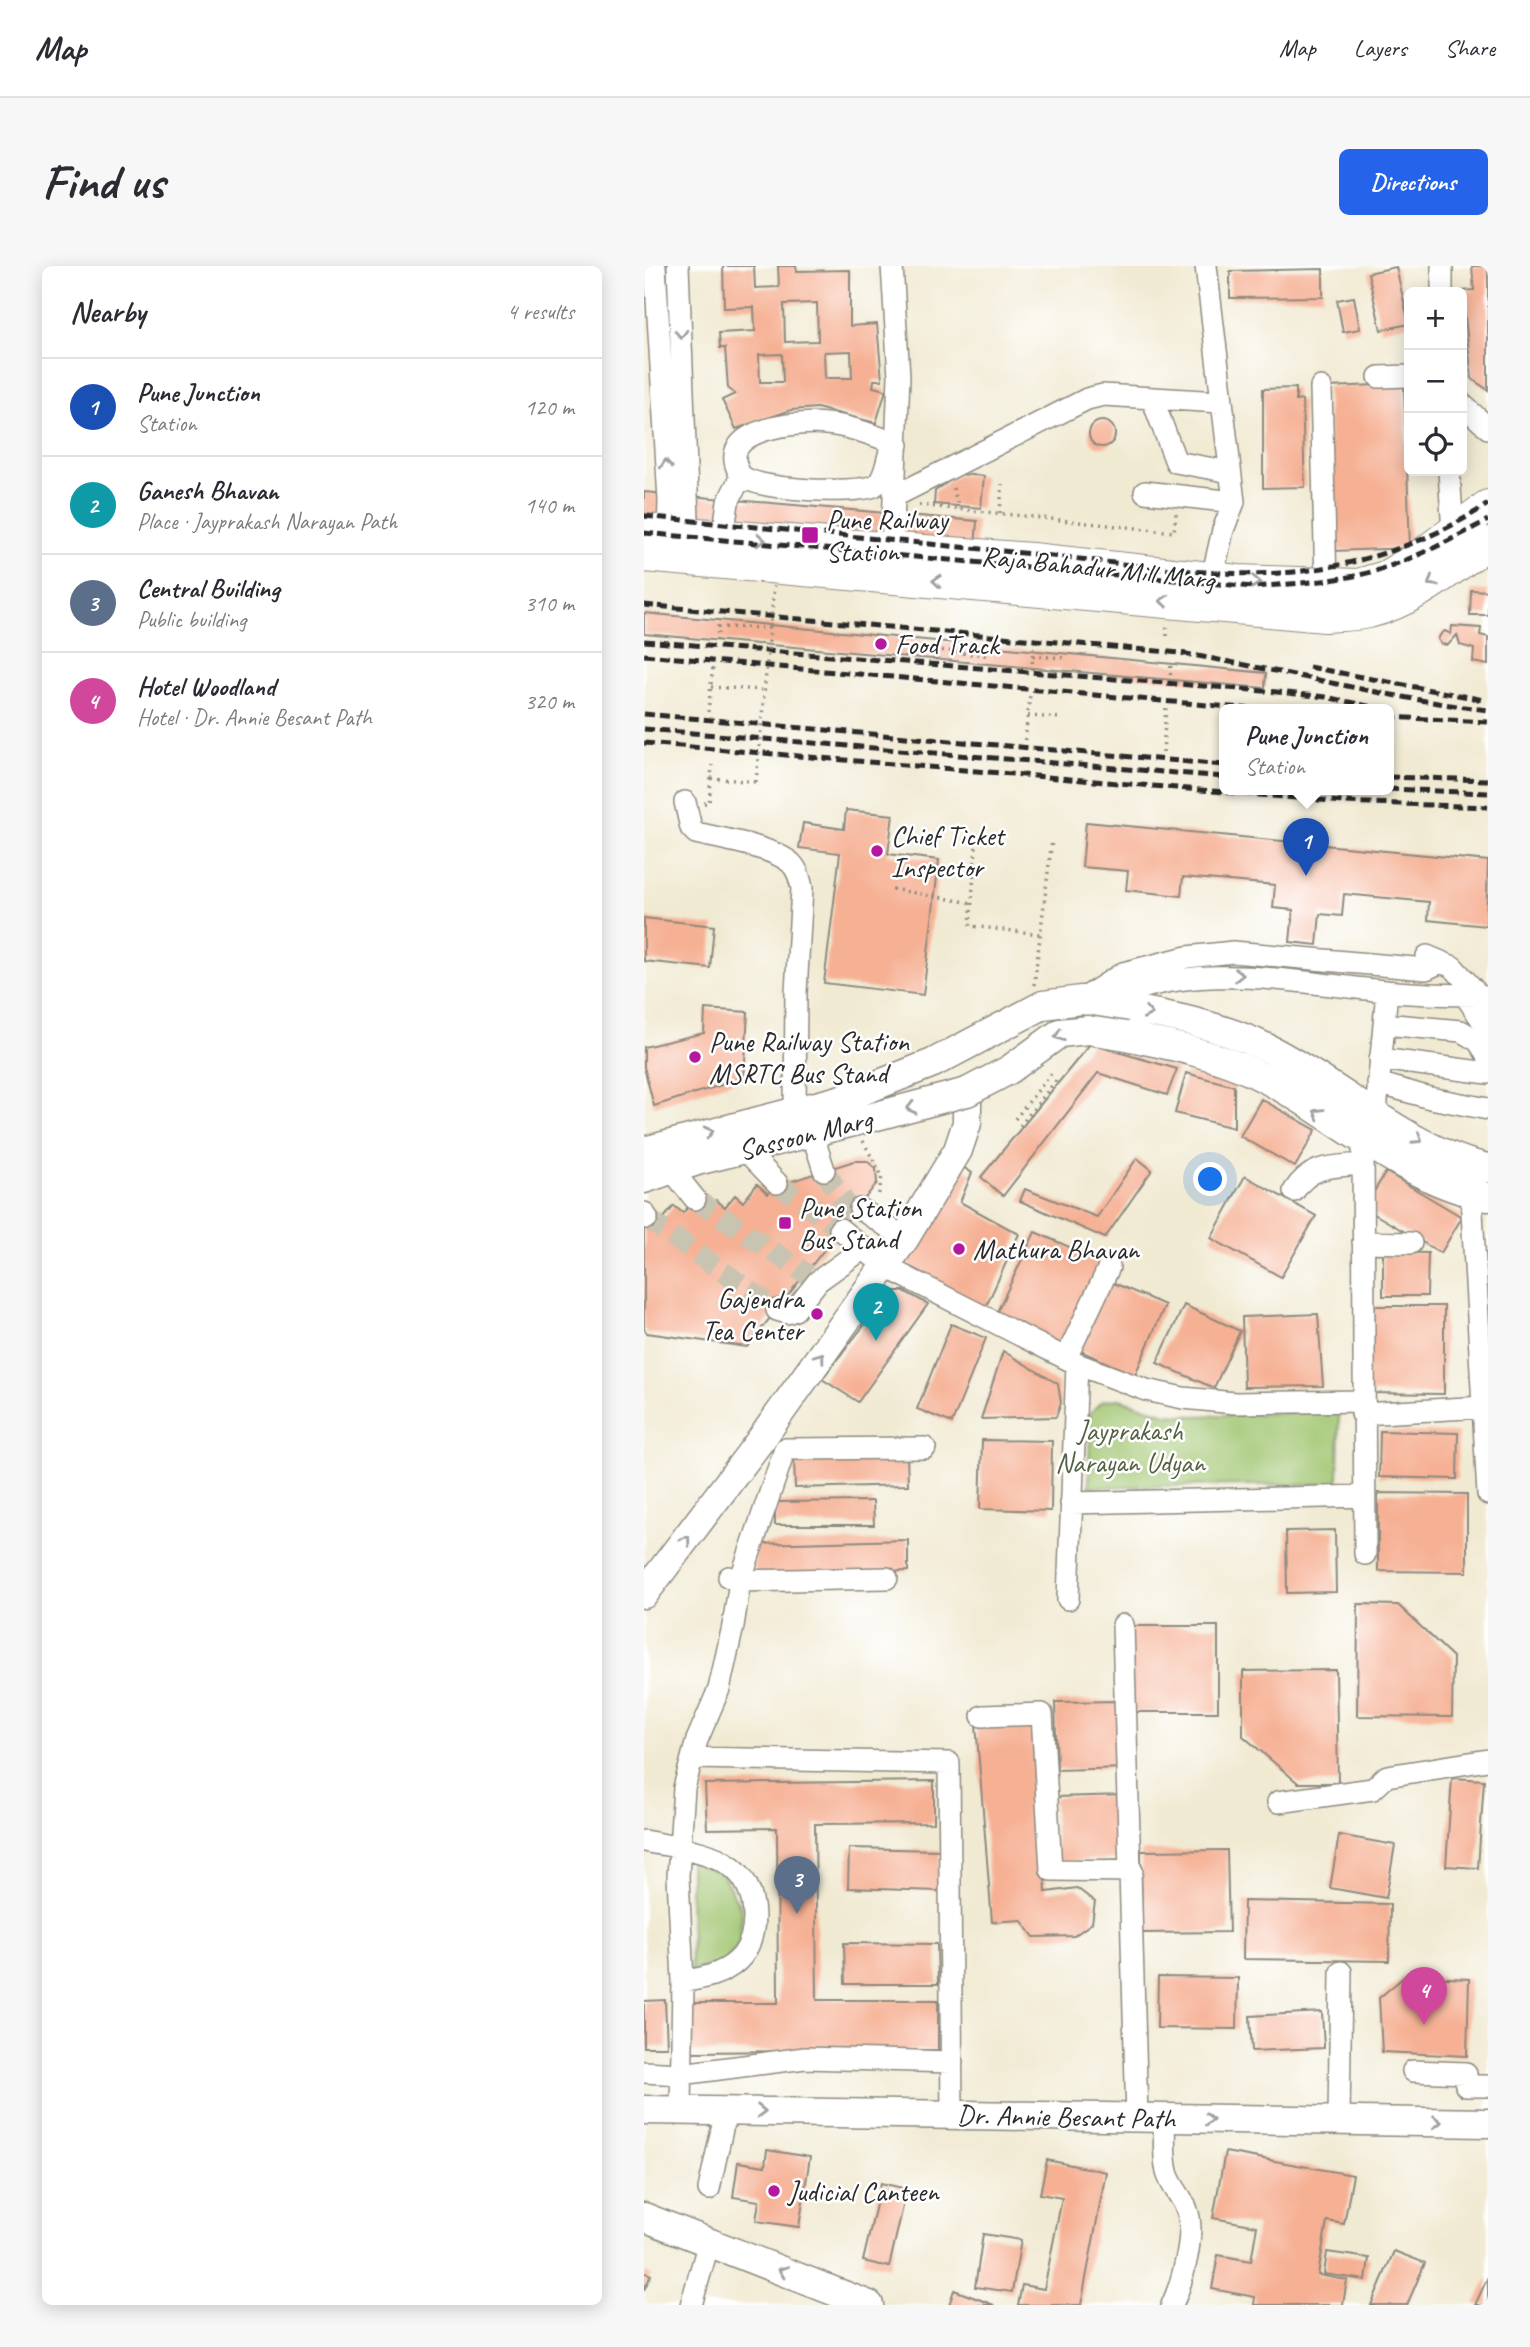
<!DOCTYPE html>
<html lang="en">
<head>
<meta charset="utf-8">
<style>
	body { margin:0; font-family:Caveat,sans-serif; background:#f7f7f7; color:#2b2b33 }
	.controls { position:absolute; right:21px; top:21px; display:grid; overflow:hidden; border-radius:10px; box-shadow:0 4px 18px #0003 }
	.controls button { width:63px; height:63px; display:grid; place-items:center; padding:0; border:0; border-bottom:2px solid #e1e1e2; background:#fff; color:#2b2b33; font:35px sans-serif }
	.you { position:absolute; left:567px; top:914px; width:24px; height:24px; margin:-18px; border:5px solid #fff; border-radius:50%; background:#1a73e8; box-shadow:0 0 0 10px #1a73e833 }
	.badge { display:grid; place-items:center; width:46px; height:46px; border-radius:50%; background:#2563eb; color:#fff; font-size:23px; font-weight:700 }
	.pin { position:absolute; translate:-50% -58px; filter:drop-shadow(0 2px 4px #0008) }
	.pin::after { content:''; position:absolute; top:37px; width:24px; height:21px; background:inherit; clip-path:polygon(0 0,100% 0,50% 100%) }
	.popup { position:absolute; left:575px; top:438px; width:175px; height:91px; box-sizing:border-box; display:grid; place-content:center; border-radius:10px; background:#fff; filter:drop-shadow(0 2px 5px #0005); font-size:23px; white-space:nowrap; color:#7c7c81 }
	.popup b { font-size:26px; color:#2b2b33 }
	.popup::after { content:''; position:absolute; left:50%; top:100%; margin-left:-14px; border:14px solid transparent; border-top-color:#fff }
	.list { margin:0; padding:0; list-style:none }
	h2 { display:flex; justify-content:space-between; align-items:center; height:91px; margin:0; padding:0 28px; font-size:30px }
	h2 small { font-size:23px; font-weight:400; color:#7c7c81 }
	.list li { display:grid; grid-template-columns:46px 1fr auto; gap:21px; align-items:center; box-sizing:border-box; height:98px; padding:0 28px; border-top:2px solid #e1e1e2 }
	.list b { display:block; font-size:26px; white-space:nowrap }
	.list p { margin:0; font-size:23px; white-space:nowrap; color:#7c7c81 }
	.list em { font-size:23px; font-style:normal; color:#7c7c81 }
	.icon { flex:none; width:38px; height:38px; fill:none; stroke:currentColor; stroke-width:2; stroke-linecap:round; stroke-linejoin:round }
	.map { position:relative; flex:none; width:844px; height:2039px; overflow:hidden; border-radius:10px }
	header { display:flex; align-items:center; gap:42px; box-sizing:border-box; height:98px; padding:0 35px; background:#fff; border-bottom:2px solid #e1e1e2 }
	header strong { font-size:33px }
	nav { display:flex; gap:38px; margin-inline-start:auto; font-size:24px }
	.intro { display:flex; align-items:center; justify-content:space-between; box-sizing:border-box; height:168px; padding:0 42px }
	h1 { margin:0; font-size:49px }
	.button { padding:18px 32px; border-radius:10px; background:#2563eb; color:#fff; font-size:24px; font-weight:700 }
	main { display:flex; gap:42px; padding:0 42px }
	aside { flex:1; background:#fff; border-radius:10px; box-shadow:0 4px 18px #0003 }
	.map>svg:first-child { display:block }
</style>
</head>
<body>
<header>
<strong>Map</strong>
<nav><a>Map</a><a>Layers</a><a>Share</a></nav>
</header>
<div class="intro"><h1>Find us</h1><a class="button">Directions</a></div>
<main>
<aside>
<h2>Nearby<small>4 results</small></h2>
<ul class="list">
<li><span class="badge" style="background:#1a4fb4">1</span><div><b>Pune Junction</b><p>Station</p></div><em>120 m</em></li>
<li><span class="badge" style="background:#0f9aa8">2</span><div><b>Ganesh Bhavan</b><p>Place · Jayprakash Narayan Path</p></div><em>140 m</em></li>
<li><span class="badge" style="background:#5c6f8a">3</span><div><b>Central Building</b><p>Public building</p></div><em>310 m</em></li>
<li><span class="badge" style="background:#d1479c">4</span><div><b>Hotel Woodland</b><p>Hotel · Dr. Annie Besant Path</p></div><em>320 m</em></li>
</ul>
</aside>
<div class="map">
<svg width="844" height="2039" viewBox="0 0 844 2039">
	<rect width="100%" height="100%" fill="#fff"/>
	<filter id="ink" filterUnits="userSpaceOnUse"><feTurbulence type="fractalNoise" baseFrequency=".0143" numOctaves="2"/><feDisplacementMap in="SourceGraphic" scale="14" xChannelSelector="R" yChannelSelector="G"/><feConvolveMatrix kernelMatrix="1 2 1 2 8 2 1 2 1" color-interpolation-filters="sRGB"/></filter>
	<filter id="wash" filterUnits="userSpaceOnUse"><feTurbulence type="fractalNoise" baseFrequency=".00686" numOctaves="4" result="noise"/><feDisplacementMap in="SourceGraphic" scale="28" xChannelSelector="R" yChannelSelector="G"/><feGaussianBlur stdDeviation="1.57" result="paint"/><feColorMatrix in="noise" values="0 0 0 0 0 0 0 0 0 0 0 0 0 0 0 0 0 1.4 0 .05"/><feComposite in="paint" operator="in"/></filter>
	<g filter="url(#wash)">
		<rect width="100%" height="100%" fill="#f1ead3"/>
		<path fill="#a0c56f" stroke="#66784d" stroke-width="2" d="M 475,1133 L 522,1148 L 549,1150 L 695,1145 L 694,1218 L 445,1221 L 446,1147 L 458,1135 Z
			M 46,1595 L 78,1607 L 98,1645 L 96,1676 L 78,1699 L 47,1704 Z"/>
		<g id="blocks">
			<path fill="#f6b194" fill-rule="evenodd" d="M 79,0 L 110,0 L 111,22 L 135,21 L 134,0 L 152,0 L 153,5 L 206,4 L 206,60 L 233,58 L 238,114 L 230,114 L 229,121 L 242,124 L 232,157 L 173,142 L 147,144 L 92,163 L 78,134 L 91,128 L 84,122 L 81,82 L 76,82 L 75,67 L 111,65 L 110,41 L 80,42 ZM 173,37 L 174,75 L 141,76 L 140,38 ZM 207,85 L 208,112 L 181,112 L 180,86 ZM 138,88 L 139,116 L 116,116 L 115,89 Z
				M 828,0 L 844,0 L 844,124 L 828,113 L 818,25 L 830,24 Z
				M 752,1 L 765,58 L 737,64 L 724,7 Z
				M 679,3 L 679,31 L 586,32 L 586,5 Z
				M 710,31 L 716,63 L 699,66 L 693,34 Z
				M 760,118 L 766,282 L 689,285 L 683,121 Z
				M 652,122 L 652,135 L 658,134 L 661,221 L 619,222 L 619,123 Z
				M445 168a13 13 0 1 1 26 0a13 13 0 1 1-26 0Z
				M 315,208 L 340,210 L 337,242 L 290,238 L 291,225 Z
				M 0,226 L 333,255 L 329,312 L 0,283 Z
				M 827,324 L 844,325 L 844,349 L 826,349 Z
				M 0,347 L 622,407 L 621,422 L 0,368 Z
				M 808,360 L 837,362 L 836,369 L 844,371 L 844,399 L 829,396 L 830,383 L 816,379 L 813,369 L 804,379 L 797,378 L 794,373 L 797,368 L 801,365 L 807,368 Z
				M 202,544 L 249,549 L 244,588 L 295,594 L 279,729 L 180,717 L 196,587 L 155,582 L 159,557 L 200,563 Z
				M 442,556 L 844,595 L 842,660 L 784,654 L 785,636 L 700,628 L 698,650 L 676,648 L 673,679 L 646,676 L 649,644 L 629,642 L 631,619 L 539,611 L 537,630 L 482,624 L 484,605 L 438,601 Z
				M 0,652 L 70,660 L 66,702 L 0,695 Z
				M 61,743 L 104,746 L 100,812 L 10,840 L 0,801 L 0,781 L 60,767 Z
				M 446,778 L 533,803 L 523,829 L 454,807 L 359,930 L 337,911 Z
				M 542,807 L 590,820 L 590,862 L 531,847 Z
				M 617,833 L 672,864 L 651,901 L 596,870 Z
				M 493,892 L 508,904 L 461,972 L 376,935 L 381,923 L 453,951 Z
				M 210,895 L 223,895 L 232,903 L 233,917 L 103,1081 L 3,1067 L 0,1063 L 0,956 L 3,952 L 13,960 L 30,940 L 39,947 L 51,933 L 64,944 L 72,934 L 81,941 L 91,929 L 99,936 L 113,918 L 124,928 L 138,911 L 145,916 Z
				M 316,899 L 328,907 L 316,936 L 375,968 L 341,1043 L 253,998 Z
				M 742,906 L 818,951 L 797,987 L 720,942 Z
				M 601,910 L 672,950 L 637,1011 L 567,972 Z
				M 391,966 L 460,996 L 422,1083 L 352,1048 Z
				M 739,986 L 784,987 L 783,1030 L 739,1030 Z
				M 465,1015 L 521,1039 L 491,1109 L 434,1084 Z
				M 247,1025 L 260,1025 L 284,1038 L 214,1136 L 178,1113 Z
				M 540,1039 L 596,1065 L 570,1122 L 513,1097 Z
				M 724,1040 L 800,1040 L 800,1128 L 723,1127 Z
				M 674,1048 L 679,1120 L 600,1121 L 598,1051 Z
				M 307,1058 L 342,1072 L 308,1157 L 273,1143 Z
				M 359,1085 L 414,1118 L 417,1137 L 412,1151 L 337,1153 Z
				M 736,1165 L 814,1167 L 813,1213 L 735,1211 Z
				M 338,1174 L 408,1175 L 407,1245 L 336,1243 Z
				M 263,1188 L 264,1219 L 151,1222 L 150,1192 Z
				M 734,1227 L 823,1228 L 823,1306 L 734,1305 Z
				M 229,1235 L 230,1259 L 131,1259 L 131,1236 Z
				M 691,1264 L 692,1326 L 643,1327 L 642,1265 Z
				M 264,1274 L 264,1305 L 111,1309 L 110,1278 Z
				M 714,1338 L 754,1339 L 809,1391 L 808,1451 L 713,1450 Z
				M 486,1360 L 574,1360 L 574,1446 L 486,1446 Z
				M 692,1404 L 694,1517 L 654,1517 L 599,1470 L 599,1405 Z
				M 479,1435 L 482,1502 L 413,1504 L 411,1436 Z
				M 389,1454 L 402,1626 L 433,1622 L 451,1636 L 448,1657 L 430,1670 L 390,1671 L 377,1654 L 348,1656 L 332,1458 Z
				M 808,1512 L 840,1514 L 834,1602 L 802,1600 Z
				M 290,1515 L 290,1557 L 171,1558 L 173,1734 L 294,1734 L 294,1784 L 47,1786 L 47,1737 L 134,1737 L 133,1562 L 63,1563 L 61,1518 Z
				M 482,1529 L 484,1593 L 412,1595 L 410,1531 Z
				M 695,1569 L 751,1579 L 742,1632 L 686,1622 Z
				M 205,1582 L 296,1584 L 295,1625 L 204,1622 Z
				M 583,1584 L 585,1666 L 498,1667 L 497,1585 Z
				M 600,1635 L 746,1638 L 745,1695 L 599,1693 Z
				M 200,1677 L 293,1678 L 294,1718 L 201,1718 Z
				M 761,1710 L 825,1713 L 823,1790 L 738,1786 L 735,1732 Z
				M 514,1711 L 594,1712 L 593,1763 L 513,1762 Z
				M 21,1734 L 23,1781 L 0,1781 L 0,1735 Z
				M 678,1746 L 680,1782 L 608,1785 L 606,1750 Z
				M 123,1884 L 166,1891 L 155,1961 L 112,1955 L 115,1935 L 89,1931 L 94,1896 L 121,1900 Z
				M 581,1886 L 709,1909 L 700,1958 L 683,1955 L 674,2009 L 703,2014 L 699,2039 L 610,2039 L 611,2031 L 568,2023 L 574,1989 L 607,1995 L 613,1960 L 569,1952 Z
				M 403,1894 L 462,1906 L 437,2039 L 374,2039 L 378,2019 L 400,2023 L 418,1932 L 396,1928 Z
				M 237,1917 L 263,1923 L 245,2001 L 219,1995 Z
				M 339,1968 L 377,1974 L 368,2026 L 331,2021 Z
				M 750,1985 L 781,1997 L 763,2039 L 727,2039 Z
				M 683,1986 L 725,1992 L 722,2014 L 680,2008 Z
				M 0,2006 L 7,2009 L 0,2024 Z
				M 844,2011 L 844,2039 L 831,2039 Z
				M 310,2024 L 350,2039 L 305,2039 Z"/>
		</g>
	</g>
	<g filter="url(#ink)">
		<use href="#blocks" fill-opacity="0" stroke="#8e8a7f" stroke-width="2"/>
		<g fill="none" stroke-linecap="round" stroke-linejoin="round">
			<path stroke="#c9c4b1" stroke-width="21" stroke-dasharray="21 10" stroke-linecap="butt" d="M 180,904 L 210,951
				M 133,917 L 196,963
				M 51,933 L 164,1009
				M 3,952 L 133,1044"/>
			<g stroke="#8e8a7f" stroke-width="24">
				<path id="minor" d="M 11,0 L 25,234 L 24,277
					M 34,0 L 45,278
					M 562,0 L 590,236 L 579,264 L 568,312
					M 798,0 L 798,26
					M 735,111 L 765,110
					M 677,121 L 682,320
					M 508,132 L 532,196 L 586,206
					M 818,138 L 844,162
					M 248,176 C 245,187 241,215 230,220 C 211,228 106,225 96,208 C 69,162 156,155 182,158 C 205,160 226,168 248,176 L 254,179
					M 805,205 L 809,267
					M 501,226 L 590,236
					M 251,230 L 443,133 L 459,129 L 576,136
					M 79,271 L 84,236 L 97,210
					M 248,283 L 255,110 L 248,0
					M 41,536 L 47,562 L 52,567 C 77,573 129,581 147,597 C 154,604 156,613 158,622 L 152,726 L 151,844
					M 783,690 L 809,701 L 841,736
					M 821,729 L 844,763
					M 437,734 L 479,707 L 543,691 L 589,686 L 782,703 L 795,697
					M 458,738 C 546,692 646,716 740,725 C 772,728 805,729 836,729
					M 740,758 L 817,765 L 834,775 L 844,790
					M 736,793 L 844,807
					M 734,817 L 786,832 L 844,843
					M 732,846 L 743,725
					M 168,867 L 180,904
					M 719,874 L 721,1288
					M 100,883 L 133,917
					M 27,903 L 51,933
					M 650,925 C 667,898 690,901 719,898
					M 827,928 L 844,1228
					M 216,943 L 261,972
					M 0,947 L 3,952
					M 196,963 L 242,1001 L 433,1098 L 502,1124 L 539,1132 L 591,1137 L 718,1135
					M 719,976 L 767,977
					M 133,1044 L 143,1047 L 151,1044 L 174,1015 L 220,982
					M 422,1092 L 465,1001
					M 718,1148 L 840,1141
					M 427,1237 L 721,1230
					M 85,1311 L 96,1315 L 243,1312
					M 424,1333 L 433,1098
					M 479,1359 L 493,1852
					M 338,1450 L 398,1448 L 407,1604 L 488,1605
					M 48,1492 L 305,1497 L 308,1849
					M 634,1536 L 729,1523 L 743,1510 L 844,1494
					M 0,1575 C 28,1581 65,1583 88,1601 C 113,1620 117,1665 98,1690 C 84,1707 59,1713 39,1715
					M 769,1805 L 822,1807 L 822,1820 L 844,1820
					M 0,1806 L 37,1808 L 161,1792 L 308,1796
					M 37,1844 L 39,1715 L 34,1610 L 40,1522 L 53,1474 L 75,1423 L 89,1360 L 96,1315 L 141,1183 L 281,1182
					M 520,1852 C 521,1870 519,1889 523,1906 C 527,1921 538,1930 543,1944 C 552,1967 538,2017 528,2039
					M 695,1855 L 697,1706
					M 65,1923 L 82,1845
					M 47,2039 L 65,1976"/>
			</g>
			<g stroke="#8e8a7f" stroke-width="31">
				<path id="major" d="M 437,734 C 499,745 566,754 623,782 C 692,816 771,888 844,902
					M 482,770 C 525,779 570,788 610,807 C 689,845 755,913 844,931
					M 0,885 L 195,834
					M 0,913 L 53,895 L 210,856
					M 0,1328 L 118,1172 L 261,972 L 314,884 L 323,857 L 323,826
					M 0,1844 L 844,1857
					M 0,1951 L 225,2039"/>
			</g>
			<g stroke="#8e8a7f" stroke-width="34">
				<path id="highway" d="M 0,264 L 388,293 L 594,315 L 714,319 L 741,311 L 772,293 L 844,240
					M 0,290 L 681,350 C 695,349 711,349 725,346 C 770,335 807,303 844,277"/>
			</g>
			<path stroke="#8e8a7f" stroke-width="3.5" stroke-dasharray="2 5" stroke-linecap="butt" d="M 309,222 L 315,243
				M 275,239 L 530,266 L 532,247
				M 356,247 L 358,218
				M 74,361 L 126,362
				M 523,370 L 523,358
				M 73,375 L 75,353
				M 284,383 L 346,390
				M 389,390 L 423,392
				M 388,404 L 389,382
				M 526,416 L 527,395
				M 67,421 L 120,424
				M 64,446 L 69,400
				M 384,450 L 418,452
				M 381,474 L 386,429
				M 519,486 L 522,441
				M 67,512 L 112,516
				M 60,537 L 65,537 L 68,499
				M 333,567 L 326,660 L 396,668
				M 248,623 L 328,637
				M 390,719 L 408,574
				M 371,853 L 407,808
				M 376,860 L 414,812
				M 219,875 L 238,910 L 234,932"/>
			<use href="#minor" stroke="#fff" stroke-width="21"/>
			<use href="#major" stroke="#fff" stroke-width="28"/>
			<use href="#highway" stroke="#fff" stroke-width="32"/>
			<path stroke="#2b2b2b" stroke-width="5" stroke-dasharray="10 5" stroke-linecap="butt" d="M 0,250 C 139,264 278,277 418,291 C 493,299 592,315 666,304 C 729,295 791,273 844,238
				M 0,267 L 610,321 C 652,317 699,316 740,302 C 776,290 811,272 844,254
				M 0,339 L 536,387 C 639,404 741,432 844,444
				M 0,375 L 633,426 L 682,431 L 742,444
				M 0,389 L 620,444
				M 665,401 L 840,434
				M 0,448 L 580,499
				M 744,451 L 844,456
				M 0,463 L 580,511
				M 0,477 L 699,536 L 844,541
				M 744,511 L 844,514
				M 744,523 L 844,527"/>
			<g stroke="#8e8a7f" stroke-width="31" stroke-linecap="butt">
				<path id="major-bridge" d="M 195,834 L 289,797 L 399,739 L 437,734
					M 210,856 L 323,826 L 365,804 L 416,767 L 444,764 L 482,770"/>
			</g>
			<path stroke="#8e8a7f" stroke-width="3.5" stroke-dasharray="2 5" stroke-linecap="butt" d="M 112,516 L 130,320"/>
			<use href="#major-bridge" stroke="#fff" stroke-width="28"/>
		</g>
		<defs><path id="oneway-chevron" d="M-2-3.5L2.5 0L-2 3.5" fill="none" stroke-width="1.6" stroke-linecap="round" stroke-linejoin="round" transform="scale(1.75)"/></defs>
		<g stroke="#a0a0a0">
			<use href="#oneway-chevron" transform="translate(37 68) rotate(88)"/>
			<use href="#oneway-chevron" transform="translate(22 198) rotate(-94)"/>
			<use href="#oneway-chevron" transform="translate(117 274) rotate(4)"/>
			<use href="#oneway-chevron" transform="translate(293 315) rotate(-175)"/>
			<use href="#oneway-chevron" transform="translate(612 316) rotate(3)"/>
			<use href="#oneway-chevron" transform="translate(788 316) rotate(147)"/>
			<use href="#oneway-chevron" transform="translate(520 335) rotate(-175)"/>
			<use href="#oneway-chevron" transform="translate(595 709)"/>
			<use href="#oneway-chevron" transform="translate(504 747) rotate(11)"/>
			<use href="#oneway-chevron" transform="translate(415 770) rotate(160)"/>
			<use href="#oneway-chevron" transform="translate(267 842) rotate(166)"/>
			<use href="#oneway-chevron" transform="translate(674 847) rotate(-149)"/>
			<use href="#oneway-chevron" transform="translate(65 866) rotate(-14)"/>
			<use href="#oneway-chevron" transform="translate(774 873) rotate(33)"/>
			<use href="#oneway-chevron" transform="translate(176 1091) rotate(-54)"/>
			<use href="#oneway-chevron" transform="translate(42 1274) rotate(-54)"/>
			<use href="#oneway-chevron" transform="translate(117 1845) rotate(1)"/>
			<use href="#oneway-chevron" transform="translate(565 1853) rotate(1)"/>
			<use href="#oneway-chevron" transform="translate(793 1856) rotate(1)"/>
			<use href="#oneway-chevron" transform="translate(139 2005) rotate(-159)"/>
		</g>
	</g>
	<g fill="#b5179e" stroke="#fff" stroke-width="2.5">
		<rect x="157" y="260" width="18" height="18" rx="3.5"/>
		<circle cx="237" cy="378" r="7"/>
		<circle cx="233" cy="585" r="7"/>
		<circle cx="51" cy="791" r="7"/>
		<rect x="134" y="950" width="14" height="14" rx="3.5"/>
		<circle cx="315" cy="983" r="7"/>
		<circle cx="173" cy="1048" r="7"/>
		<circle cx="130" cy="1925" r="7"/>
	</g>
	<g text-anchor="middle" stroke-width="5" stroke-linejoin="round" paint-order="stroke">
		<g font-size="28" fill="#2b2b2b" stroke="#fff" text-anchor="start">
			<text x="182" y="263">Pune Railway<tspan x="182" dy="32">Station</tspan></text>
			<text x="251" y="388">Food Track</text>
			<text x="247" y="579">Chief Ticket<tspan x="247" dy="32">Inspector</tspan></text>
			<text x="65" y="785">Pune Railway Station<tspan x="65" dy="32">MSRTC Bus Stand</tspan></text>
			<text x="155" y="951">Pune Station<tspan x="155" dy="32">Bus Stand</tspan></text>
			<text x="329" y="993">Mathura Bhavan</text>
			<text x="159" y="1042" text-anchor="end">Gajendra<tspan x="159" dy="32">Tea Center</tspan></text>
			<text x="144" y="1935">Judicial Canteen</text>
		</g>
		<g font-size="28" fill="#2b2b2b" stroke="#fff">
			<text transform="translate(454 301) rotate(6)" y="10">Raja Bahadur Mill Marg</text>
			<text transform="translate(161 868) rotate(-14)" y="10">Sassoon Marg</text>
			<text transform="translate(422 1850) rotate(1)" y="10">Dr. Annie Besant Path</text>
		</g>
		<g font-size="28" fill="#546143" stroke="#fff">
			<text x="486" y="1174">Jayprakash<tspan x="486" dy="32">Narayan Udyan</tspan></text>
		</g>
	</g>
</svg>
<div class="controls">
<button>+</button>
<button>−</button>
<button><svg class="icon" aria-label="locate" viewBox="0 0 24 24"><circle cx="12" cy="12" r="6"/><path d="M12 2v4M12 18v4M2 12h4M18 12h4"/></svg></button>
</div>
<div class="you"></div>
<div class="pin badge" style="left:662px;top:610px;background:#1a4fb4">1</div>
<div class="popup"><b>Pune Junction</b>Station</div>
<div class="pin badge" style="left:232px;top:1075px;background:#0f9aa8">2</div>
<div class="pin badge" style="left:153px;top:1648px;background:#5c6f8a">3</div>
<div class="pin badge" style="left:780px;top:1759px;background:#d1479c">4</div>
</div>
</main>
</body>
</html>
